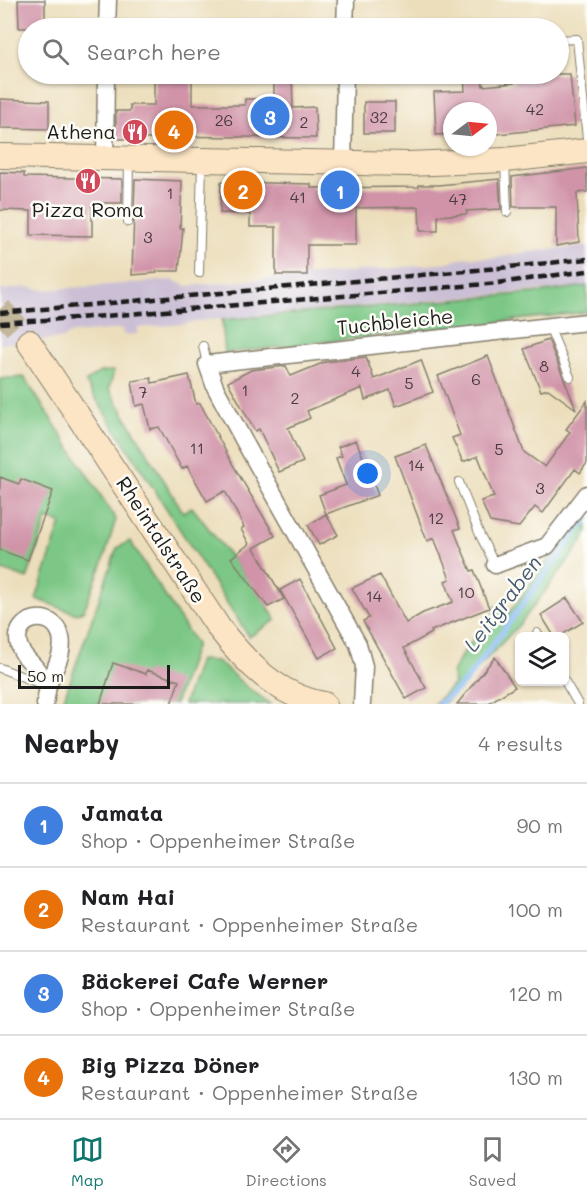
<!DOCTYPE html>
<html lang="en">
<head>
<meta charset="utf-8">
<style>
	body { margin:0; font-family:Mali,sans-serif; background:#f6f6f6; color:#202124 }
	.controls { position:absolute; right:18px; bottom:18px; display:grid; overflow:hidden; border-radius:9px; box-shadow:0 2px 4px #0004 }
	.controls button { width:54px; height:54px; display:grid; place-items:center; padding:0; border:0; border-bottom:2px solid #e0e0e0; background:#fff; color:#202124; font:30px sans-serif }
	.compass { position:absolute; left:443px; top:102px; width:54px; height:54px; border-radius:50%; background:#fff; box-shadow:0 2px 4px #0004; rotate:74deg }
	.scale { position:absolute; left:18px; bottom:15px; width:152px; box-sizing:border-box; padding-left:6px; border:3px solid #1c1c1c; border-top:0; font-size:16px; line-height:21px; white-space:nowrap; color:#1c1c1c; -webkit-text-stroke:4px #fdfcf7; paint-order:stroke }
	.you { position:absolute; left:368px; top:474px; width:21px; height:21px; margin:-15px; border:4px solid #fff; border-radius:50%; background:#1a73e8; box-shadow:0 0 0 9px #1a73e833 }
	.badge { display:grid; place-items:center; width:39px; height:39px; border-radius:50%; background:#0f766e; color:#fff; font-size:20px; font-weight:700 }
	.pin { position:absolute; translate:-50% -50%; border:3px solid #fff; box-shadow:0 2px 6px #0006 }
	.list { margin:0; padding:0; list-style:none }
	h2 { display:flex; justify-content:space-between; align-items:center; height:78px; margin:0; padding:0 24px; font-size:26px }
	h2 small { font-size:20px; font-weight:400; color:#757577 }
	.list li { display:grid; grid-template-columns:39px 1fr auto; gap:18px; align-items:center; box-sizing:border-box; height:84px; padding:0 24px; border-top:2px solid #e0e0e0 }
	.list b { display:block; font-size:22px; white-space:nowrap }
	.list p { margin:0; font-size:20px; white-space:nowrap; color:#757577 }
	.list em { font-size:20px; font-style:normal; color:#757577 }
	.icon { flex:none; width:33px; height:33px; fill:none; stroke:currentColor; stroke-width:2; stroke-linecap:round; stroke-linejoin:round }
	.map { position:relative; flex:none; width:587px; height:704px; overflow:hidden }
	.search { position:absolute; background:#fff; box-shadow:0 2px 4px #0004; left:18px; right:18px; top:18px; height:66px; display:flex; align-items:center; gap:15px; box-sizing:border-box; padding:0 21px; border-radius:33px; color:#757577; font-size:22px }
	.sheet { height:414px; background:#fff }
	nav { display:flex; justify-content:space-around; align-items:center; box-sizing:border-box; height:84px; border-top:2px solid #e0e0e0; background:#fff; font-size:16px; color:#757577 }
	nav a { display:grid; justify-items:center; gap:3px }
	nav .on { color:#0f766e }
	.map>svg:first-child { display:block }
</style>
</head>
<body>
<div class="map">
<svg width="587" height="704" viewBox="0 0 587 704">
	<rect width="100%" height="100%" fill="#fdfcf7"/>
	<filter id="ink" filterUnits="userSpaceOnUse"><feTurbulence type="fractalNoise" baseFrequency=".0167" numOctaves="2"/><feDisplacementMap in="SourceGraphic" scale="12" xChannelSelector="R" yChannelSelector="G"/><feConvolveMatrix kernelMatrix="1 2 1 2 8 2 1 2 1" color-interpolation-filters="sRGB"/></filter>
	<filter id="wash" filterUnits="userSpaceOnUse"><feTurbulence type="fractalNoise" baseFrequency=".008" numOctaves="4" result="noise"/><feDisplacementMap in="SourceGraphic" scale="24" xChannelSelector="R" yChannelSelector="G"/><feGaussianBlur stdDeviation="1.35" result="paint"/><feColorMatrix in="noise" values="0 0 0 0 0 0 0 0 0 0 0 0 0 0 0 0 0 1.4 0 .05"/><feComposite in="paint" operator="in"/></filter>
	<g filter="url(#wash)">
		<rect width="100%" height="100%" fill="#ecdebb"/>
		<path fill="#cbbfd5" d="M 587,246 L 587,286 L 579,287 L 198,321 L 185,324 L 138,328 L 138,334 L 123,335 L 122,329 L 71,333 L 65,338 L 0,344 L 0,290 L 28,287 L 44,290 L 172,280 L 187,286 L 439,264 L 467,257 L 497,258 L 526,252 Z"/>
		<path fill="#7bc785" stroke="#4c7250" stroke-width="1.5" d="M 587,286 L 587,312 L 225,353 L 222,320 L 543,292 Z
			M 114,371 L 109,389 L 183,512 L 192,507 L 264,600 L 276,620 L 249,637 L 85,382 L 100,372 Z
			M 24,377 L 116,519 L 103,562 L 84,610 L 77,614 L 36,599 L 61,523 L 47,519 L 27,579 L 0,569 L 0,379 Z
			M 587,507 L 587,534 L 575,552 L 520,624 L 444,704 L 434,704 L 454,684 C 454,683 452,675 452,674 C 455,660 486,623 496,611 L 495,607 L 503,603 L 509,613 Z
			M 130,541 L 196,644 L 175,704 L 62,704 L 117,548 Z
			M 199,660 L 217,661 L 248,688 L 271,704 L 184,704 Z"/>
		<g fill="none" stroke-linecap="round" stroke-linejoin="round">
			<path stroke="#84baf3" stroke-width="6" d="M 439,704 L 465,682 L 587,518"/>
		</g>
		<g id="blocks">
			<path fill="#d093a8" d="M 18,0 L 45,0 L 45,28 L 19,28 Z
				M 154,74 L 192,74 L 192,105 L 245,105 L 245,99 L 274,99 L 274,74 L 292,74 L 293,108 L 315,107 L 316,138 L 154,136 L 154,139 L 116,139 L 116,111 L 130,111 L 130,105 L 154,105 Z
				M 464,74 L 482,74 L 483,86 L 514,83 L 513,74 L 570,74 L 575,126 L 488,135 L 488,111 L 452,111 L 452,134 L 436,135 L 434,92 L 465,91 Z
				M 0,99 L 49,101 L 49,129 L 0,128 Z
				M 364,102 L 395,102 L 395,133 L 364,133 Z
				M 587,168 L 587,192 L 577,193 L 579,242 L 556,246 L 556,207 L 513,207 L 512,177 Z
				M 0,172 L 24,173 L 24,177 L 122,179 L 122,203 L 99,203 L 99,206 L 92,206 L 92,236 L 31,235 L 31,211 L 0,210 Z
				M 135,179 L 182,181 L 180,228 L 183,228 L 179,271 L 157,271 L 157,273 L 132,275 Z
				M 499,179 L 501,209 L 466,211 L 467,214 L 438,216 L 438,231 L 420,231 L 419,207 L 356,208 L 356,245 L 307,245 L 307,275 L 276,275 L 276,227 L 250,227 L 250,214 L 220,213 L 221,182 L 311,184 L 311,188 L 419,187 L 419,185 L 439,185 Z
				M 548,340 L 550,344 L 576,409 L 548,389 L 541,391 L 524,349 Z
				M 488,356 L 524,452 L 545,467 L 570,432 L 566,429 L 587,401 L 587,463 L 580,473 L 575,469 L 543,513 L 535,507 L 519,527 L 490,522 L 481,501 L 494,497 L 478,456 L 463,462 L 452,438 L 460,435 L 438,376 Z
				M 366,357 L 374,379 L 421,360 L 433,392 L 396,406 L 390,390 L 365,400 L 362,388 L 307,411 L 310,418 L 288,428 L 303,462 L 279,472 L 259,429 L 255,431 L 228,382 L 251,370 L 286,366 L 291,376 L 325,362 Z
				M 189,375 L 196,404 L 200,403 L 233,465 L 275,536 L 254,548 L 284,599 L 268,607 L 231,558 L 249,544 L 241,529 L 244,527 L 225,491 L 207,501 L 187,466 L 182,469 L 159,427 L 150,429 L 144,404 L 136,406 L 132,381 L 151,378 L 152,383 Z
				M 356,440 L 378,495 L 326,514 L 319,495 L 346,485 L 336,458 L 342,456 L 338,447 Z
				M 426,445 L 460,528 L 454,530 L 460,545 L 471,571 L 474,570 L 489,608 L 431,631 L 432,633 L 404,648 L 426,688 L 406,699 L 363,621 L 369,618 L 352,588 L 380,575 L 406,623 L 423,613 L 453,602 L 445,581 L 450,579 L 440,553 L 434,538 L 427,541 L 395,456 Z
				M 0,477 L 19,484 L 21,479 L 53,491 L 28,560 L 0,550 Z
				M 326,514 L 338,535 L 319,545 L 308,525 Z
				M 300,579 L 337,648 L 319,658 L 280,590 Z
				M 567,598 L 583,622 L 560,636 L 554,636 L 541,615 Z
				M 495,657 L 515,687 L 487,704 L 457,704 Z
				M 113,663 L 146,674 L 147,670 L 179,681 L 171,704 L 100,704 Z"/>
		</g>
	</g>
	<g filter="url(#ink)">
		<use href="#blocks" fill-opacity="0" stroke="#847d6c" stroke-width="1.5"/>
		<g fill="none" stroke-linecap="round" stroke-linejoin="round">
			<path stroke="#c2b79b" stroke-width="24" stroke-dasharray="24 12" stroke-linecap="butt" d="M 0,309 L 29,342"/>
			<g stroke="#847d6c" stroke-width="10">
				<path id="lane" d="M 558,40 L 577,39 L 587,139
					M 505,161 L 507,212
					M 128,222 L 129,160
					M 199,273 L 202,163
					M 549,326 L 570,377
					M 203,346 L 207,364
					M 459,482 L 480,535 L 495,565
					M 537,633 L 540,636
					M 0,668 L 44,685
					M 564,680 L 578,704"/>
			</g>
			<g stroke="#847d6c" stroke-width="19">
				<path id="street" d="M 107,28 L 108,0
					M 345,28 L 346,0
					M 105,159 L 106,74
					M 343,164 L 345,74
					M 495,565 L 547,546 L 587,494
					M 45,704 C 46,698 47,691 48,686 C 53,670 65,654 61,637 C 54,607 11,617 19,645 C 21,654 29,660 35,667 C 40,673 44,680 48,687
					M 362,704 L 364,666 L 358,644 L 244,441 L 215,387 L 207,364 L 587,322"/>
			</g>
			<g stroke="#847d6c" stroke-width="26">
				<path id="secondary" d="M 0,156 L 408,164 L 505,160 L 587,151
					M 29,342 L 219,628 C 246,663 278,696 324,704"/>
			</g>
			<use href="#lane" stroke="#fff" stroke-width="8"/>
			<use href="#street" stroke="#fff" stroke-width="16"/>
			<use href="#secondary" stroke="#fce5c4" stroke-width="24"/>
			<path stroke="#1c1c1c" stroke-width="4.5" stroke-dasharray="9 4.5" stroke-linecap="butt" d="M 0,313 L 499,268 L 587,259
				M 0,323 L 106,316 L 498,283 L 587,271"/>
		</g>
	</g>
	<defs>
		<g id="restaurant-disc" transform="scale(1.35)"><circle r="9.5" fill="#d1495b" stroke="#fdfcf7"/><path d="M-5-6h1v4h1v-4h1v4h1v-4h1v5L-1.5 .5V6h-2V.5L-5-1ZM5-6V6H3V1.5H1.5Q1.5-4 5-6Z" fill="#fff"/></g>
	</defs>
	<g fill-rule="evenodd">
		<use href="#restaurant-disc" x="135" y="132"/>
		<use href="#restaurant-disc" x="88" y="181"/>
	</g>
	<g text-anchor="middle" stroke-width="5" stroke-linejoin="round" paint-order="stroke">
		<g font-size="16" fill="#493a3f">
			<text x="535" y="115">42</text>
			<text x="379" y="123">32</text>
			<text x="224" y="126">26</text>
			<text x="304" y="128">2</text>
			<text x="170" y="199">1</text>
			<text x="298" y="203">41</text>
			<text x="458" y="205">47</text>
			<text x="148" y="243">3</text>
			<text x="544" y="372">8</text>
			<text x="356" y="377">4</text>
			<text x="476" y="385">6</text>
			<text x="409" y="389">5</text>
			<text x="245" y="396">1</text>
			<text x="143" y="398">7</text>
			<text x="295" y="404">2</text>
			<text x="197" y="454">11</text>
			<text x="499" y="455">5</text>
			<text x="416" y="471">14</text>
			<text x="540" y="494">3</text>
			<text x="436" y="524">12</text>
			<text x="466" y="598">10</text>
			<text x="374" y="602">14</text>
		</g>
		<g font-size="20" fill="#1c1c1c" stroke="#fdfcf7" text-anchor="end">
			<text x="116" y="139">Athena</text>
			<text x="88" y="217" text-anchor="middle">Pizza Roma</text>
		</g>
		<g font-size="20" fill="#1c1c1c" stroke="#fdfcf7">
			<text transform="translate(395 322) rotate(-6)" y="7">Tuchbleiche</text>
			<text transform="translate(161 540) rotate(57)" y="7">Rheintalstraße</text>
		</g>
		<g font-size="21" font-style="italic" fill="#465b72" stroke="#fdfcf7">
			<text transform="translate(503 604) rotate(-53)" y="7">Leitgraben</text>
		</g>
	</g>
</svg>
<div class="controls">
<button><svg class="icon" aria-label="layers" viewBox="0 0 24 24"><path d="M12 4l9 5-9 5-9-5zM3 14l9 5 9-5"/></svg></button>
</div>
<svg class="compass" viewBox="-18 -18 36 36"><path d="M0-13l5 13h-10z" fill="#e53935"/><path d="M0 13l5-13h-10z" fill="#757577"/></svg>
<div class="scale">50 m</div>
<div class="you"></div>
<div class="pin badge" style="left:340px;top:190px;background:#3f7fe0">1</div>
<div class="pin badge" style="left:243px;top:190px;background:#e8710a">2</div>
<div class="pin badge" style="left:270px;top:116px;background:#3f7fe0">3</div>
<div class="pin badge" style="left:174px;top:130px;background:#e8710a">4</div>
<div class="search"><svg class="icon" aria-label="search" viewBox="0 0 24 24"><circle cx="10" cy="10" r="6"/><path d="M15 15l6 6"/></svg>Search here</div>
</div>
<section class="sheet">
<h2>Nearby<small>4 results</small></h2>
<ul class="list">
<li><span class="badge" style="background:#3f7fe0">1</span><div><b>Jamata</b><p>Shop · Oppenheimer Straße</p></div><em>90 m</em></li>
<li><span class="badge" style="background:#e8710a">2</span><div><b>Nam Hai</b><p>Restaurant · Oppenheimer Straße</p></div><em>100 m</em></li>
<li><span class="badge" style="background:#3f7fe0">3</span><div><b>Bäckerei Cafe Werner</b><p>Shop · Oppenheimer Straße</p></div><em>120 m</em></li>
<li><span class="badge" style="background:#e8710a">4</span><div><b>Big Pizza Döner</b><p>Restaurant · Oppenheimer Straße</p></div><em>130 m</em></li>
</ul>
</section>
<nav>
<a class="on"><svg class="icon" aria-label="map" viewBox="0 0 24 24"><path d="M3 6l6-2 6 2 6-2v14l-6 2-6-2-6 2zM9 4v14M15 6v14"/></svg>Map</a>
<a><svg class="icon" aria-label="directions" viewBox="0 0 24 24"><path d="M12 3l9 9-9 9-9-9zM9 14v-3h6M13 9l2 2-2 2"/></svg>Directions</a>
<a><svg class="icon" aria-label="saved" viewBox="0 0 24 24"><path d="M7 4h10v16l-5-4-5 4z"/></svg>Saved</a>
</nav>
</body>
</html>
